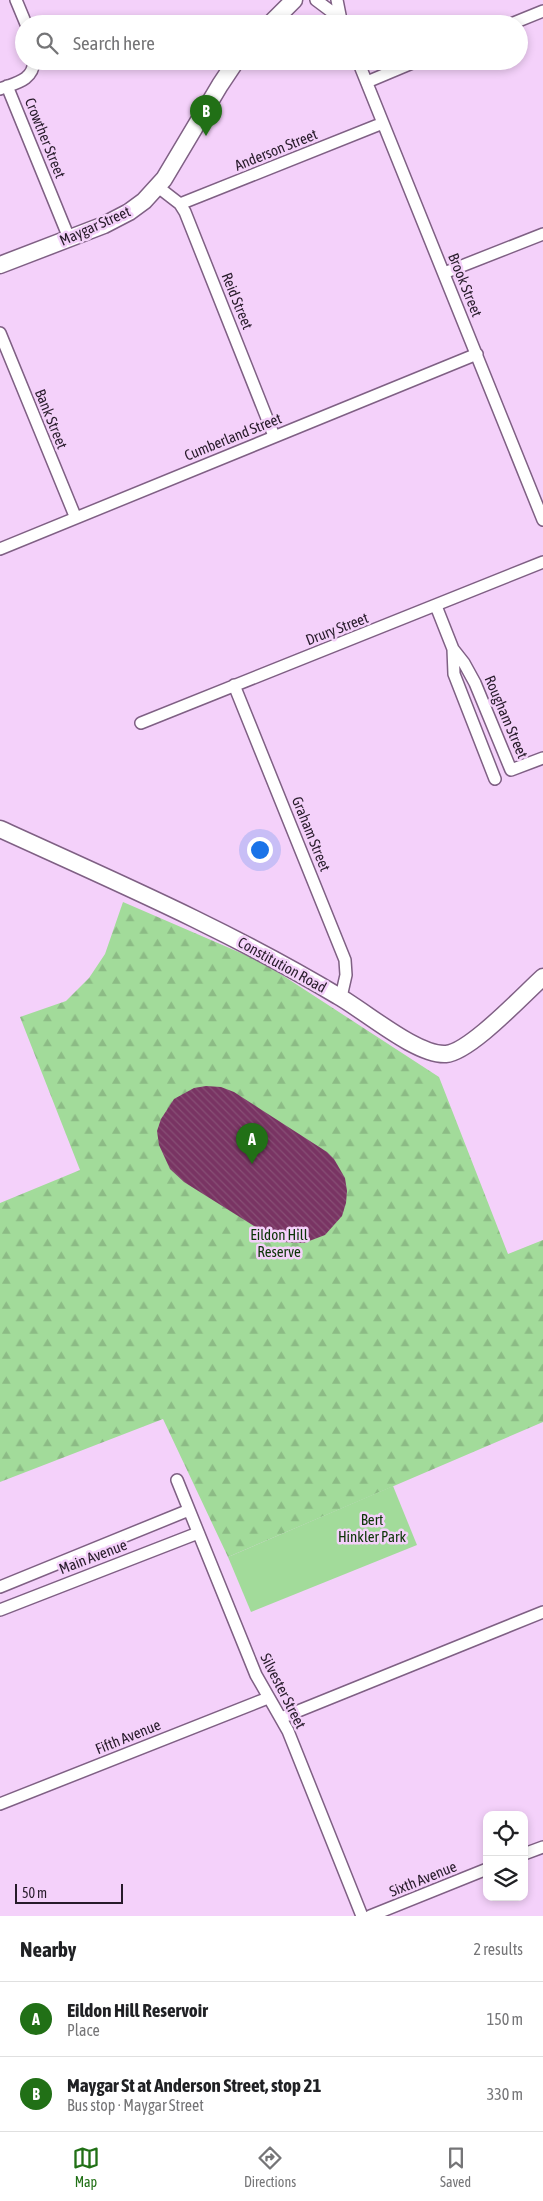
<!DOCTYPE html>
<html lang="en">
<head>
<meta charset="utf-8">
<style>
	body { margin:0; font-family:"Asap Condensed",sans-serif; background:#f2f2f2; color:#202124 }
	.controls { position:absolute; right:15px; bottom:15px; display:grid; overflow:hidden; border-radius:10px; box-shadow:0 2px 8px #0003 }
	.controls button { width:45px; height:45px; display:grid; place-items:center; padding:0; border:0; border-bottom:1px solid #e0e0e0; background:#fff; color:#202124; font:25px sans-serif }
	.scale { position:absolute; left:15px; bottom:12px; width:108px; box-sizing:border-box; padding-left:5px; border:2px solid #271b2a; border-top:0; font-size:14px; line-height:18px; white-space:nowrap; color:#271b2a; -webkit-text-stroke:4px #f4d1fa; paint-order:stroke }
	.you { position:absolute; left:259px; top:849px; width:18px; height:18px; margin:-12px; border:4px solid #fff; border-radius:50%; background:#1a73e8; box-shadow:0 0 0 8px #1a73e833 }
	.badge { display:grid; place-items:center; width:32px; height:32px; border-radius:50%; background:#217016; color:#fff; font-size:16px; font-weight:700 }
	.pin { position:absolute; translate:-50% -41px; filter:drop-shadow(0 1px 2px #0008) }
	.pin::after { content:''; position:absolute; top:26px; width:18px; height:15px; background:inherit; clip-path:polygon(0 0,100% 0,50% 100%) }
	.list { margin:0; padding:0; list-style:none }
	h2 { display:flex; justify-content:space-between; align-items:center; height:65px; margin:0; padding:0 20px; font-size:21px }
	h2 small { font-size:16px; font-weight:400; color:#757577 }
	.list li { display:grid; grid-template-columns:32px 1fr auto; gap:15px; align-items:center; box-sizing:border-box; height:75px; padding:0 20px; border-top:1px solid #e0e0e0 }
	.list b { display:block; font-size:19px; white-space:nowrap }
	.list p { margin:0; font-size:16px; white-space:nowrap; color:#757577 }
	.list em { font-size:16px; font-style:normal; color:#757577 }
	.icon { flex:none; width:28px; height:28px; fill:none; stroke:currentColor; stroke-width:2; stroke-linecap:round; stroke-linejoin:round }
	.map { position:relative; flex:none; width:543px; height:1916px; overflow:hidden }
	.search { position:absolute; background:#fff; box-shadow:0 2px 8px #0003; left:15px; right:15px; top:15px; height:55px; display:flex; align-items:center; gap:12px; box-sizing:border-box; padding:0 18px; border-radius:28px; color:#757577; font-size:19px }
	.sheet { height:215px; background:#fff }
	nav { display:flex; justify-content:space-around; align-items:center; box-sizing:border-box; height:70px; border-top:1px solid #e0e0e0; background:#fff; font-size:14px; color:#757577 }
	nav a { display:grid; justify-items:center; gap:2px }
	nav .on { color:#217016 }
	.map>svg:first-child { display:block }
</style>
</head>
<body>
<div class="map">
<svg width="543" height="1916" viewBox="0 0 543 1916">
	<defs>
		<pattern id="forest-firs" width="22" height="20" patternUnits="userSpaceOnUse" patternTransform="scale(1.25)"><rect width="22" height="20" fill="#a2db9a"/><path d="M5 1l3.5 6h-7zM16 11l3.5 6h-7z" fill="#8cbb85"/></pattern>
		<pattern id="building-back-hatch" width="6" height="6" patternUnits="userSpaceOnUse" patternTransform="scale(1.25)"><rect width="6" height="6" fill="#793463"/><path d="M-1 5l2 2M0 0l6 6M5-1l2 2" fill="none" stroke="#874f75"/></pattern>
	</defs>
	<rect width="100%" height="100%" fill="#f4d1fa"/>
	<path fill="url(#forest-firs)" d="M 123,902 L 262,962 L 439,1077 L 508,1254 L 543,1240 L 543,1422 L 228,1557 L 163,1419 L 0,1482 L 0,1203 L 80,1170 L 20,1017 L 66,1001 L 89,978 L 105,954 Z"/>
	<path fill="#a2db9a" d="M 393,1486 L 417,1545 L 251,1612 L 228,1557 Z"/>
	<path fill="url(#building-back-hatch)" d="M 206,1086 L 221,1087 L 234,1092 L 327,1152 L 334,1159 L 345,1178 L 347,1191 L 346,1203 L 342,1216 L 325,1235 L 304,1243 L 282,1242 L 270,1236 L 184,1182 L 170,1169 L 159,1145 L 157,1131 L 161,1119 L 174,1099 L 194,1088 Z"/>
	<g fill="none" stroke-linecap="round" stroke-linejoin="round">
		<g stroke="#7f6084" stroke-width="14">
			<path id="street" d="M 16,0 L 26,24
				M 316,0 L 340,18
				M 337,0 L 341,20
				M 511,24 L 543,11
				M 358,61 L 543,520
				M 367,82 L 417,61
				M 7,86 L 69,238
				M 0,89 C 15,83 33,81 34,61
				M 158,187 L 180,204 L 185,212 L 274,436
				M 180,204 L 383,123
				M 444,273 L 543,234
				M 0,333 L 75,516
				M 0,549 L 477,354
				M 436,606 L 453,649 L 464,663 L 475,683 L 511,770 L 543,758
				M 453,649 L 454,674 L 495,779
				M 234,685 L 345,960 L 346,975 L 341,997
				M 141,723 L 543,562
				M 177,1480 L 256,1675 L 288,1731 L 362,1916
				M 0,1587 L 189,1510
				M 0,1610 L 198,1533
				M 281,1718 L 543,1612
				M 0,1804 L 268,1698
				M 524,1854 L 543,1847
				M 370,1916 L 487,1869"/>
		</g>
		<g stroke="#7f6084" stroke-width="19">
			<path id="secondary" d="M 270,24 L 294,0
				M 0,265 L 104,225 L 129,212 L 144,201 L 164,179 L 220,85 L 236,61
				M 0,829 C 114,881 230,931 338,996 C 365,1011 417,1056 446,1054 C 470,1052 523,995 543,977"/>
		</g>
		<use href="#street" stroke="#fff" stroke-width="11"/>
		<use href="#secondary" stroke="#fff" stroke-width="16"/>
	</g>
	<g text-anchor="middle" stroke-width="5" stroke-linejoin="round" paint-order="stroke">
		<g font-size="15" fill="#271b2a" stroke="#f4d1fa">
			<text transform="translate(45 138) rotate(68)" y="5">Crowther Street</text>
			<text transform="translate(276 150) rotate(-22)" y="5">Anderson Street</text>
			<text transform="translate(95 226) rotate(-24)" y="5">Maygar Street</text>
			<text transform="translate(465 285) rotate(68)" y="5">Brook Street</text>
			<text transform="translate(237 301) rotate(68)" y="5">Reid Street</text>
			<text transform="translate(51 419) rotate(68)" y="5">Bank Street</text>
			<text transform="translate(233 437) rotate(-22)" y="5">Cumberland Street</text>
			<text transform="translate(337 629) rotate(-21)" y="5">Drury Street</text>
			<text transform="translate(506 717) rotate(67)" y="5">Rougham Street</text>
			<text transform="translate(311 834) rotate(68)" y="5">Graham Street</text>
			<text transform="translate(282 965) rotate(29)" y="5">Constitution Road</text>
			<text transform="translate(93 1557) rotate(-21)" y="5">Main Avenue</text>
			<text transform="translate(283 1691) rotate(63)" y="5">Silvester Street</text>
			<text transform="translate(128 1737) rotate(-22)" y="5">Fifth Avenue</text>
			<text transform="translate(423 1879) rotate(-22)" y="5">Sixth Avenue</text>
		</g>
		<g font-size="15" fill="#0c3507" stroke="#f4d1fa">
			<text x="279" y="1240">Eildon Hill<tspan x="279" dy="17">Reserve</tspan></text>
			<text x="372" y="1525">Bert<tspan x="372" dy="17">Hinkler Park</tspan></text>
		</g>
	</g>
</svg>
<div class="controls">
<button><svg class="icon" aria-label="locate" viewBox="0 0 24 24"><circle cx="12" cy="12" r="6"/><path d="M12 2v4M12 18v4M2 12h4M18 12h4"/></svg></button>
<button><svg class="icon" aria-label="layers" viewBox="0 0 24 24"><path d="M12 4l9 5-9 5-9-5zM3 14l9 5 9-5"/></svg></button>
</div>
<div class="scale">50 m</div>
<div class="you"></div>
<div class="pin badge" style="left:252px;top:1164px">A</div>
<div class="pin badge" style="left:206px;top:136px">B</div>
<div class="search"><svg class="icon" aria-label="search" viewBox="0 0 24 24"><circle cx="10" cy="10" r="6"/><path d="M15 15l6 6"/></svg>Search here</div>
</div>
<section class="sheet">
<h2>Nearby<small>2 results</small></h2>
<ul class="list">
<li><span class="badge">A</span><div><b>Eildon Hill Reservoir</b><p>Place</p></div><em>150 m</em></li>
<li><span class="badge">B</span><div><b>Maygar St at Anderson Street, stop 21</b><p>Bus stop · Maygar Street</p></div><em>330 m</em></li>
</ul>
</section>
<nav>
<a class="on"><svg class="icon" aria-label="map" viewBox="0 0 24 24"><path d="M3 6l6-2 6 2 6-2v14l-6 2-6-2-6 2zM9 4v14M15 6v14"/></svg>Map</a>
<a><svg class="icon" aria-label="directions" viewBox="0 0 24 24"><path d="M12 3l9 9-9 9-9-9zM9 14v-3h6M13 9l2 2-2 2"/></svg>Directions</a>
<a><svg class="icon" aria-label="saved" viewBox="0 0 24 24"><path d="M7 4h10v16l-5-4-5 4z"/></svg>Saved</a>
</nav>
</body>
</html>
